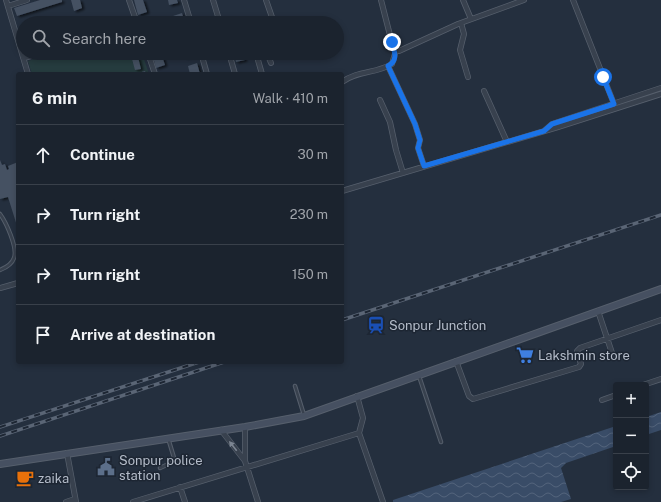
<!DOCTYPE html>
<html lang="en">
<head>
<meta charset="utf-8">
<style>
	body { margin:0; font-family:"Public Sans",sans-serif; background:#282f3a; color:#f1f3f6 }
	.controls { position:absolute; right:12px; bottom:12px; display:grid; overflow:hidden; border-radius:4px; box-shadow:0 2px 6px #0003 }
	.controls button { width:36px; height:36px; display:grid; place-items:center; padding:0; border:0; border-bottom:1px solid #39404a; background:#1b232e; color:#f1f3f6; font:20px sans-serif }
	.stop { position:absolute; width:12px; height:12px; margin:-9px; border:3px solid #1a73e8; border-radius:50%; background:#fff }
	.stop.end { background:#1a73e8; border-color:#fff; box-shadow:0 1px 4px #0008 }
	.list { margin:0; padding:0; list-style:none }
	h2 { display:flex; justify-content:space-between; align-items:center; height:52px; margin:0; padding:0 16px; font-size:17px }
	h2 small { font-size:13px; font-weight:400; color:#a0a4aa }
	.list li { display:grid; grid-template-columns:26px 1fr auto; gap:12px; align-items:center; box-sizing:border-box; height:60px; padding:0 16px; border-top:1px solid #39404a }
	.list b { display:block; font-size:15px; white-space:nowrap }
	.list em { font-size:13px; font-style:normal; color:#a0a4aa }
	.icon { flex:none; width:22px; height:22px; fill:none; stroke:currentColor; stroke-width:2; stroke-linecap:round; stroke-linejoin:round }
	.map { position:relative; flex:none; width:661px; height:502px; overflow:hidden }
	.search { position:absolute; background:#1b232e; box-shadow:0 2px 6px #0003; left:16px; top:16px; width:328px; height:44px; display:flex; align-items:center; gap:10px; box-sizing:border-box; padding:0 14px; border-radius:22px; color:#a0a4aa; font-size:15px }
	.panel { position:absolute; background:#1b232e; box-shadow:0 2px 6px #0003; left:16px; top:72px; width:328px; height:292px; border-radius:4px }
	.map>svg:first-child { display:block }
</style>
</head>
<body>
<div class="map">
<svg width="661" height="502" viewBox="0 0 661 502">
	<defs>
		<pattern id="water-waves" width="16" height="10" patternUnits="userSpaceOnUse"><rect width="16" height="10" fill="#394c67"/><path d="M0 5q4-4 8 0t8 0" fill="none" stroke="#53647b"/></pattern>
		<filter id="shadow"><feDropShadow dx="2.5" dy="1.5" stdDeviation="1" flood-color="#0009"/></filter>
	</defs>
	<rect width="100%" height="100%" fill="#242f3e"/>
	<path fill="#263c3f" d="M 52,53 L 142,53 L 149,74 L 32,74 L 28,61 Z"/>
	<path fill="url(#water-waves)" d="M 661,412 L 661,430 L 646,435 L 646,417 Z
		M 616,426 L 616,446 L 566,463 L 561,468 L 571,499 L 561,502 L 393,502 L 393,500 Z"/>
	<path fill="#455162" filter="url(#shadow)" d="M 40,0 L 62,0 L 62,2 L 17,16 L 14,8 Z
		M 71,0 L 80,0 L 82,8 L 74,11 Z
		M 134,0 L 143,0 L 147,12 L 138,15 Z
		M 168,0 L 177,0 L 178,3 L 169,5 Z
		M 182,13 L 185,23 L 175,23 L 173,16 Z
		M 152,53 L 161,53 L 165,65 L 156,68 Z
		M 184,53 L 194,53 L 194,55 L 185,58 Z
		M 234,53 L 243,53 L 245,60 L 236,62 Z
		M 138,57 L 141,69 L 135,70 L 132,59 Z
		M 197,63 L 200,74 L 190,74 L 188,66 Z
		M 145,71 L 146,74 L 135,74 Z
		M 0,160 L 2,165 L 5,164 L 7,170 L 9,169 L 8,166 L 18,162 L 18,229 L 8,197 L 0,199 Z"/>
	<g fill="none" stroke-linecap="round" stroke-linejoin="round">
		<g stroke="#565f6c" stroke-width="4.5">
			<path id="service" d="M 0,214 C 6,222 18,248 14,258 C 12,264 5,268 0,270
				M 419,376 L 441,442
				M 295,386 L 304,415
				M 160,468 L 175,461 L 168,438"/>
		</g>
		<g stroke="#565f6c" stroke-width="6">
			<path id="minor" d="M 6,0 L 28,74
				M 129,0 L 137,23
				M 184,0 L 191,23
				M 213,0 L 220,23
				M 266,0 L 274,23
				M 381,0 L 393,47 L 399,51 L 458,24 L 524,0
				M 463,0 L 471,19
				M 573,0 L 614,104
				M 8,6 L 27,0
				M 266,23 L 273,20
				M 461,23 L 464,34 L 460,50 L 468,77
				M 148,53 L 155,74
				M 201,53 L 207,74
				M 229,53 L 235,74
				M 256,53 L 262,74
				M 24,58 L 41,53
				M 271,63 L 269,58 L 272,53
				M 388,66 L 415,124 L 420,140 L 418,148 L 424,166
				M 342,82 C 359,70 375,74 392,64 L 396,50
				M 484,91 L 507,142
				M 380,100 L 390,122 L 396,150 L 403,173
				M 544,131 L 552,124 L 661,88
				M 342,191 L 558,127 L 661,94
				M 0,288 L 18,283
				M 598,311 L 613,356
				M 456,361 L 469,396 L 473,399 L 579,367 L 581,364 L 577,351 L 580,348 L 661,320
				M 643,385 L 661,379
				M 357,396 L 363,418 L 359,433 L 383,502
				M 602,400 L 616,395
				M 245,427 L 245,461 L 258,502
				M 221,430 L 245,461
				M 67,453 L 76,502
				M 180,487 L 185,502
				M 66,502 L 75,499
				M 133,502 L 359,433"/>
		</g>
		<g stroke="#565f6c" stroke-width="8">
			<path id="secondary" d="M 0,464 L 245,427 L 304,416 L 661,289"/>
		</g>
		<use href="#service" stroke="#38414e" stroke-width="2.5"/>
		<use href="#minor" stroke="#38414e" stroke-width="4.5"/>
		<use href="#secondary" stroke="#465061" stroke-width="6"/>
		<g stroke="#5a6575" stroke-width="3.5">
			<path id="rail" d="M 342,320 L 661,215
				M 0,427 L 199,362
				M 0,436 L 224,362"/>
		</g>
		<use href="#rail" stroke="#1d2633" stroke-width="2" stroke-dasharray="6" stroke-linecap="butt"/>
	</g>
	<defs><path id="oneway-solid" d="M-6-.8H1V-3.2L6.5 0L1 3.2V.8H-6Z"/></defs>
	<use fill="#7c8592" href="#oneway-solid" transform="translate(233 446) rotate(-128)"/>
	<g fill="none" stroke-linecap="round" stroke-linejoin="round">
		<path stroke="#1a73e8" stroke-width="5" d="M 392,42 C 394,51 399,60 388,66 L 415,124 L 420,140 L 418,148 L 424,166 L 544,131 L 552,124 L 614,104 L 603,77"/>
	</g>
	<defs>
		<g id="station-bare" transform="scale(1.38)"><path d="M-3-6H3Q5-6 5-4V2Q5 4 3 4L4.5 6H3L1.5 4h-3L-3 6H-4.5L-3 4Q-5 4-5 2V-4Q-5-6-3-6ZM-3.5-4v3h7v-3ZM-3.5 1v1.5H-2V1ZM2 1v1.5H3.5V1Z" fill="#1a4fb4" stroke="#1d2633" stroke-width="2.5" paint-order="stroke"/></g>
		<g id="supermarket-bare" transform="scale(1.38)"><path d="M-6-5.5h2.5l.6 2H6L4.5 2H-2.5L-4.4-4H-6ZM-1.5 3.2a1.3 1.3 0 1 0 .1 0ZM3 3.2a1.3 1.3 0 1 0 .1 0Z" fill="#3f7fe0" stroke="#1d2633" stroke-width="2.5" paint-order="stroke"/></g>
		<g id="civic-bare" transform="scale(1.38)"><path d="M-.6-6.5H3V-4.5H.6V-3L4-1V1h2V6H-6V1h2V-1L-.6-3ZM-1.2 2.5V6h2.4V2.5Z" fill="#5c6f8a" stroke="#1d2633" stroke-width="2.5" paint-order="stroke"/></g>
		<g id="cafe-bare" transform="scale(1.38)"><path d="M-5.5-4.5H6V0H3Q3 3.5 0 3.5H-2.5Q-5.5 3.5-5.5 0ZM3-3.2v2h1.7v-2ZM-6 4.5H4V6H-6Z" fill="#e8710a" stroke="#1d2633" stroke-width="2.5" paint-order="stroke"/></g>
	</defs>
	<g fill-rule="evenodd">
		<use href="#station-bare" x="376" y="325"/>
		<use href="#supermarket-bare" x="525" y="355"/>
		<use href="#civic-bare" x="106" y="467"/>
		<use href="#cafe-bare" x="25" y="478"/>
	</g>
	<g text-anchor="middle" stroke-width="3" stroke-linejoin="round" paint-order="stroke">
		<g font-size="13" fill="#b4bcc9" stroke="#1d2633" text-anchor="start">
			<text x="389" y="330">Sonpur Junction</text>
			<text x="538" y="360">Lakshmin store</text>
			<text x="119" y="465">Sonpur police<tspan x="119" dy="15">station</tspan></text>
			<text x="38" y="483">zaika</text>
		</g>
	</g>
</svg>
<div class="controls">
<button>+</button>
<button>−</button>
<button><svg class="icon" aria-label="locate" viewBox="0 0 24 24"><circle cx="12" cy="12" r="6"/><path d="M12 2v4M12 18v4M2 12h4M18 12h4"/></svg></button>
</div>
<div class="stop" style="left:603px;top:77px"></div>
<div class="stop end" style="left:392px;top:42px"></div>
<div class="search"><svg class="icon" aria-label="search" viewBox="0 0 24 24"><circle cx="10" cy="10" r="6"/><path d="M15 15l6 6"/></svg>Search here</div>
<section class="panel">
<h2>6 min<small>Walk · 410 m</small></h2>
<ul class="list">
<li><svg class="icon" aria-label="ahead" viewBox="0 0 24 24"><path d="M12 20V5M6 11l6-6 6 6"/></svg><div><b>Continue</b></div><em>30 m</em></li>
<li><svg class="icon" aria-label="right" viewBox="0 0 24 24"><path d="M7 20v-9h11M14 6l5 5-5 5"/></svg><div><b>Turn right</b></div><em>230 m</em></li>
<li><svg class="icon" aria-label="right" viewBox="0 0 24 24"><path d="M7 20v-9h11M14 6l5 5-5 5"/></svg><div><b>Turn right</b></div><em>150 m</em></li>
<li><svg class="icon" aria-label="arrive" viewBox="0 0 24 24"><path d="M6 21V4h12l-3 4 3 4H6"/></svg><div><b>Arrive at destination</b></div></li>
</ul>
</section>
</div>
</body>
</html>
